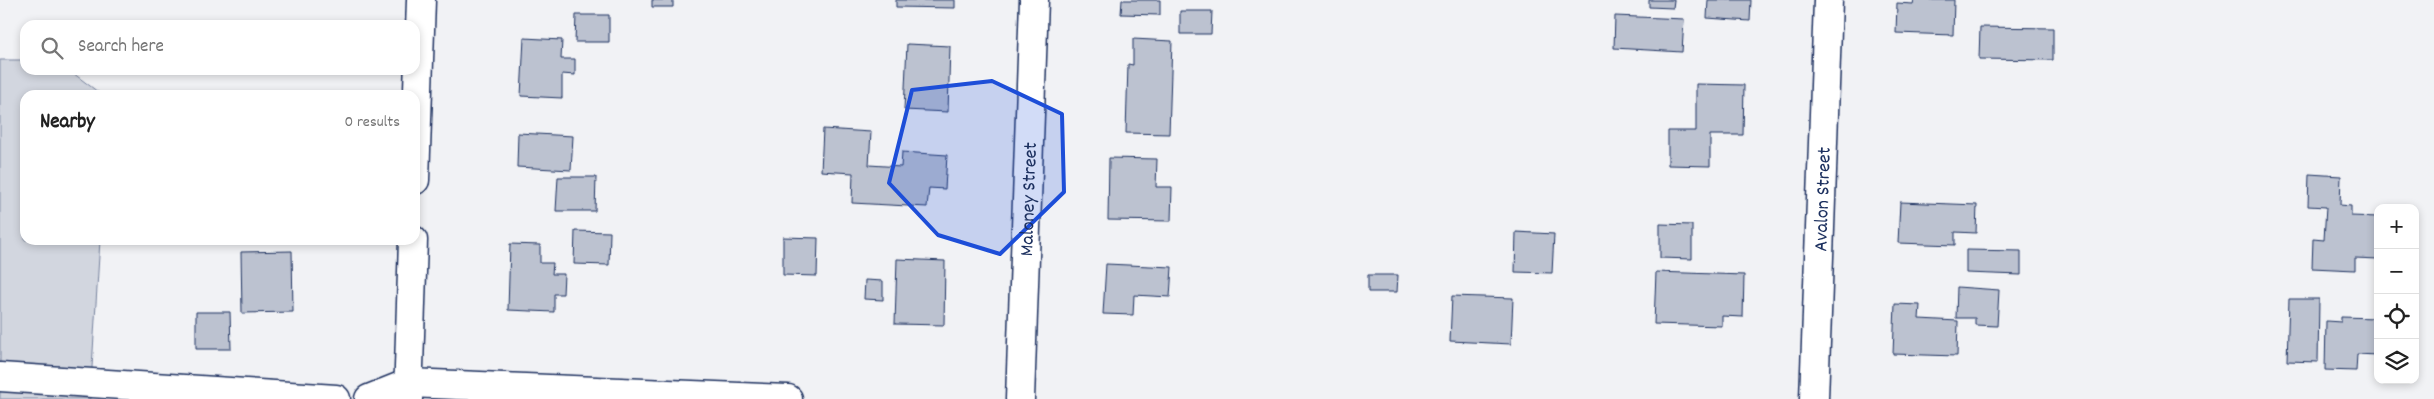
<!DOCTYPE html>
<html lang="en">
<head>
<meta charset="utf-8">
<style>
	body { margin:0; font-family:Dekko,sans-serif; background:#f6f6f6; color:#222 }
	.controls { position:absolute; right:15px; bottom:15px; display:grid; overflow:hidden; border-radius:10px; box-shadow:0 2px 8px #0003 }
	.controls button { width:45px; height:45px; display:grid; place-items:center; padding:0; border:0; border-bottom:1px solid #e0e0e0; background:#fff; color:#222; font:25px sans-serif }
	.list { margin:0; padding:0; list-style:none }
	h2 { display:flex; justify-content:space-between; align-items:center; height:65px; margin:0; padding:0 20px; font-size:21px }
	h2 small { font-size:16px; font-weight:400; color:#767676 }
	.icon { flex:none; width:28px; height:28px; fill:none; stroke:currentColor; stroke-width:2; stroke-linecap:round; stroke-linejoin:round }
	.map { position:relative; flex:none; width:2434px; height:399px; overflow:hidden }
	.search { position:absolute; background:#fff; box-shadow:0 2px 8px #0003; left:20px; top:20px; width:400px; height:55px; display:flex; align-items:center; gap:12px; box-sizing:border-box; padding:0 18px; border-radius:15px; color:#767676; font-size:19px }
	.panel { position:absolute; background:#fff; box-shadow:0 2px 8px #0003; left:20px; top:90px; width:400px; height:155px; border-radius:15px }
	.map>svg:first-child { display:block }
</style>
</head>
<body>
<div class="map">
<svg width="2434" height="399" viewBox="0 0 2434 399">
	<rect width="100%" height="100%" fill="#f1f2f5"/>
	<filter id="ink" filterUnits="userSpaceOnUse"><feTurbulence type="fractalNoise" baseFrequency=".02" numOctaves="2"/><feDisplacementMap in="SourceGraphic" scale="10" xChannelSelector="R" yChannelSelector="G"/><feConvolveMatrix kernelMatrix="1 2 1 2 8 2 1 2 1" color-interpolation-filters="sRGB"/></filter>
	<g filter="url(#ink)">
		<path fill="#d2d6df" stroke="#76829e" d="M 0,60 L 25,60 L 25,70 L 69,70 L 102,95 L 25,95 L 25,240 L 100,240 L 90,399 L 0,399 Z"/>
		<path fill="#bcc2d0" stroke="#1b2f5e" d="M 652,0 L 673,0 L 673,7 L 652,7 Z
			M 896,0 L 955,0 L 955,8 L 896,7 Z
			M 1122,0 L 1160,0 L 1160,15 L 1121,14 Z
			M 1649,0 L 1674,0 L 1673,8 L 1649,7 Z
			M 1708,0 L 1751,0 L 1750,21 L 1707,18 Z
			M 1914,0 L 1954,0 L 1953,35 L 1896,33 L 1897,3 L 1913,4 Z
			M 1180,11 L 1212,11 L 1211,34 L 1180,34 Z
			M 576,15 L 609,15 L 609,42 L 575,42 Z
			M 1615,16 L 1684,19 L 1682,52 L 1614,48 Z
			M 1980,27 L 2053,28 L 2053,60 L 1979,59 Z
			M 524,38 L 562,40 L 561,59 L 575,59 L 575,75 L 562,74 L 562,98 L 521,96 Z
			M 1133,39 L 1172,41 L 1169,134 L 1126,133 L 1128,64 L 1133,65 Z
			M 907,44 L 950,46 L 948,112 L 904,110 Z
			M 1696,84 L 1744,85 L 1743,135 L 1710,135 L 1710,166 L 1668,165 L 1668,131 L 1696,131 Z
			M 823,129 L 871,132 L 869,165 L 901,167 L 902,152 L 947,155 L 945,189 L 929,188 L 927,207 L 852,203 L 853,173 L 821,171 Z
			M 518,133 L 573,136 L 571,170 L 517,167 Z
			M 1109,158 L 1157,159 L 1156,187 L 1172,187 L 1171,221 L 1108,220 Z
			M 2309,174 L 2341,176 L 2340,205 L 2351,206 L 2351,216 L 2378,217 L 2378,259 L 2355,258 L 2355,270 L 2312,268 L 2313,239 L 2324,240 L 2326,207 L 2308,206 Z
			M 558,177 L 596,177 L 595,211 L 556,211 Z
			M 1900,202 L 1977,205 L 1976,233 L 1955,232 L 1955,245 L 1898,243 Z
			M 1660,224 L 1692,225 L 1692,259 L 1660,258 Z
			M 575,231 L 610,232 L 609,265 L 574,264 Z
			M 1516,232 L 1554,234 L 1552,273 L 1515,272 Z
			M 783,237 L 818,238 L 817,276 L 783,275 Z
			M 510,244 L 540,245 L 540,263 L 553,263 L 552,274 L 564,274 L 563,294 L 554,294 L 554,312 L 508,310 Z
			M 1966,250 L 2021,251 L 2021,275 L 1966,273 Z
			M 292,251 L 293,312 L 242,313 L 241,252 Z
			M 897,259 L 945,261 L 944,325 L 895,324 Z
			M 1106,264 L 1172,267 L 1170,297 L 1134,295 L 1133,315 L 1103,314 Z
			M 1656,272 L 1744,275 L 1743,317 L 1722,316 L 1722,326 L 1654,324 Z
			M 1368,275 L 1398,275 L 1397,292 L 1368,292 Z
			M 865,280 L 883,281 L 883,300 L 864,299 Z
			M 1957,287 L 1999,290 L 1997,326 L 1975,325 L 1975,318 L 1956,318 Z
			M 1452,296 L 1513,298 L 1511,344 L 1450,341 Z
			M 2289,299 L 2319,299 L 2318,362 L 2287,361 Z
			M 1895,304 L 1920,305 L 1919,319 L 1958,321 L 1957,356 L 1893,354 Z
			M 196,312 L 230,312 L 231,349 L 196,349 Z
			M 2341,317 L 2377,318 L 2376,355 L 2357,354 L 2356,371 L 2325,370 L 2326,321 L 2341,322 Z"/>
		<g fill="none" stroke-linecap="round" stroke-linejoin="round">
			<g stroke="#1b2f5e" stroke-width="31">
				<g id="minor">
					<path d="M 415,180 L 421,0"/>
					<path d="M 0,377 L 336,399"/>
					<path d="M 369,399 L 409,383 L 788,399"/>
					<path d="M 408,399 L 413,240"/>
					<path id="s1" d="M 1020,399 L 1034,0"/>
					<path id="s2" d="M 1814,399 L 1828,0"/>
				</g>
			</g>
			<use href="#minor" stroke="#fff" stroke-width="28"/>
		</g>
	</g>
	<path fill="#1d4ed8" fill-opacity="0.2" stroke="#1d4ed8" stroke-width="4" stroke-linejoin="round" d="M 992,81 L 1062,114 L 1064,192 L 1000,254 L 938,235 L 889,183 L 912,90 Z"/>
	<g text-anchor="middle" stroke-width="4" stroke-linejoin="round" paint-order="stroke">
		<g font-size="20" fill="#1b2f5e" stroke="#fff">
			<text dy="7" stroke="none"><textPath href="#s1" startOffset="200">Maloney Street</textPath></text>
			<text dy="7" stroke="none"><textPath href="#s2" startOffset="200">Avalon Street</textPath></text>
		</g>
	</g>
</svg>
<div class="controls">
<button>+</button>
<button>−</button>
<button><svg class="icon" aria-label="locate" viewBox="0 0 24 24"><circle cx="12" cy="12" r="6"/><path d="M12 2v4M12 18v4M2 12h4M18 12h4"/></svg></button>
<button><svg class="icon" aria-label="layers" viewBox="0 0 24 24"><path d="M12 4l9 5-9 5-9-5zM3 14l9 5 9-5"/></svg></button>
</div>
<div class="search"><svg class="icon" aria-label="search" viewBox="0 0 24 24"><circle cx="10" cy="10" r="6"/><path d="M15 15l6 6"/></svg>Search here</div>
<section class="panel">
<h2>Nearby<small>0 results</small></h2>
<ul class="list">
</ul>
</section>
</div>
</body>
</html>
